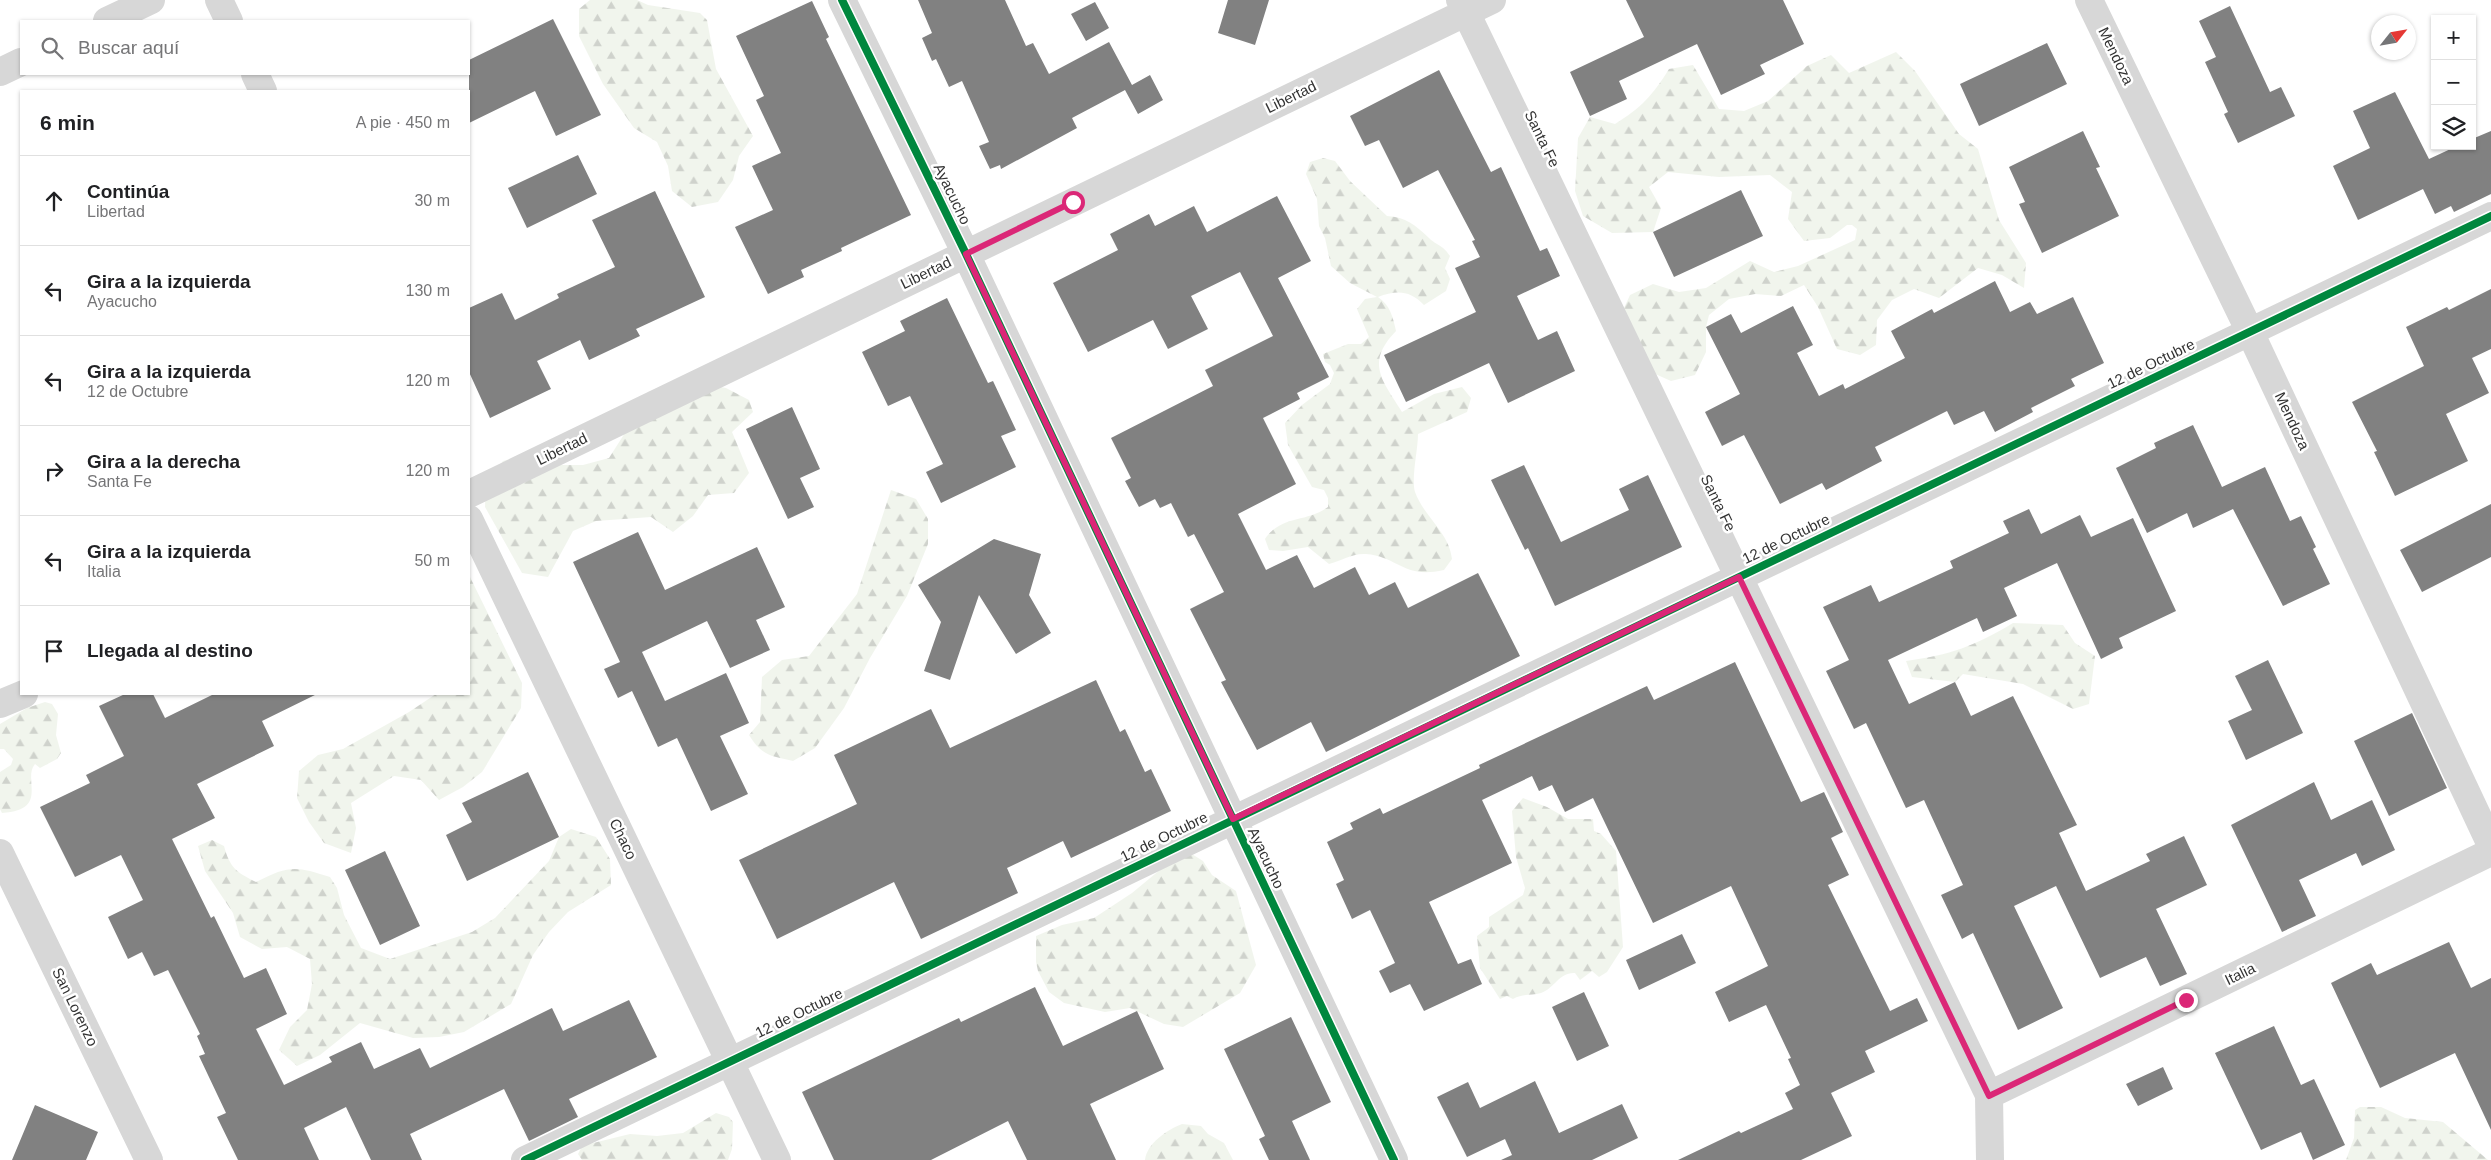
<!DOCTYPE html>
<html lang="es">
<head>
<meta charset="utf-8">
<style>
	body { margin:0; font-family:Arial,sans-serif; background:#f2f2f2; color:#202124 }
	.controls { position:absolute; right:15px; top:15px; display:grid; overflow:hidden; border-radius:0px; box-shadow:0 1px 4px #0004 }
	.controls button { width:45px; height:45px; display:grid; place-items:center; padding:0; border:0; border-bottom:1px solid #e0e0e0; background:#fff; color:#202124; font:25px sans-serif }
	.compass { position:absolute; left:2371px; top:15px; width:45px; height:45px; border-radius:50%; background:#fff; box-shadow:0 1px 4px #0004; rotate:59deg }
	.stop { position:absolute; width:15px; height:15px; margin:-11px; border:4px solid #db2777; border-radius:50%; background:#fff }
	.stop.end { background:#db2777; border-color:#fff; box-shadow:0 1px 5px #0008 }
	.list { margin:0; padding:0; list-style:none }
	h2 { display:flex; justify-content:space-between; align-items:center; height:65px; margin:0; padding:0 20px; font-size:21px }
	h2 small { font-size:16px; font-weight:400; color:#757577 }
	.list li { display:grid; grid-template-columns:32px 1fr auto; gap:15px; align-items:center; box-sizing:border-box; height:90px; padding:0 20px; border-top:1px solid #e0e0e0 }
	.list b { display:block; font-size:19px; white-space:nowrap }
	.list p { margin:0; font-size:16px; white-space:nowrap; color:#757577 }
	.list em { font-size:16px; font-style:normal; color:#757577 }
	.icon { flex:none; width:28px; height:28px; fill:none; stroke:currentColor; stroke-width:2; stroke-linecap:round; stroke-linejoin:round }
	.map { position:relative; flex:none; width:2491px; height:1160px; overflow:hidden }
	.search { position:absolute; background:#fff; box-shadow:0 1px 4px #0004; left:20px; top:20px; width:450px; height:55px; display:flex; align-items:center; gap:12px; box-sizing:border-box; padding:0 18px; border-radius:0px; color:#757577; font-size:19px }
	.panel { position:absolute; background:#fff; box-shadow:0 1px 4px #0004; left:20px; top:90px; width:450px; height:605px; border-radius:0px }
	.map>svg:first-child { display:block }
</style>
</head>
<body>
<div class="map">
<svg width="2491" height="1160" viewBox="0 0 2491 1160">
	<defs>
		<pattern id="forest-firs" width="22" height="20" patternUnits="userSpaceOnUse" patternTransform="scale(1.25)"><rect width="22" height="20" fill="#f1f5ed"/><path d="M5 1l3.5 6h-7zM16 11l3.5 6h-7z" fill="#cfd2cc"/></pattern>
	</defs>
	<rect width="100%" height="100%" fill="#fff"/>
	<path fill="url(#forest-firs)" d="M 590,0 L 637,0 L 648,5 L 700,13 L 707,20 L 716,69 L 753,136 L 739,156 L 733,180 L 718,202 L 692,207 L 672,191 L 668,166 L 657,142 L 634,128 L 603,84 L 579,36 L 579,9 Z
		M 1896,52 L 1915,71 L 1959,134 L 1978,149 L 1999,220 L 2026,263 L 2024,288 L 2002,275 L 1978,268 L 1939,298 L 1914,289 L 1892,300 L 1877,320 L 1876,345 L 1860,355 L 1837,349 L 1818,307 L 1804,285 L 1781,296 L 1755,294 L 1729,299 L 1709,315 L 1706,327 L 1706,352 L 1695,375 L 1671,381 L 1644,369 L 1619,319 L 1630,295 L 1653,284 L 1679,292 L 1706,288 L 1750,261 L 1774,272 L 1798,266 L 1855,240 L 1857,229 L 1852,225 L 1847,225 L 1830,238 L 1804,241 L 1788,219 L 1792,192 L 1770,175 L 1719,177 L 1668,172 L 1649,187 L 1661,208 L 1653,232 L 1612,233 L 1583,216 L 1575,191 L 1578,138 L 1590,117 L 1615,124 C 1641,108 1653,95 1669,69 L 1693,65 L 1719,109 L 1744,111 L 1768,101 L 1807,66 L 1831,55 L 1849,73 Z
		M 1323,158 L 1335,161 L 1350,181 L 1387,216 C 1406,217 1415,225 1429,238 C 1437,246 1442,244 1450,256 L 1445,268 L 1450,279 L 1446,291 L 1424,305 C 1410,290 1396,290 1378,297 C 1390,305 1393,317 1396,331 C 1365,363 1382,380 1402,412 L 1434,394 L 1462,387 L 1471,398 L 1467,412 L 1418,434 C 1418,450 1411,478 1415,492 C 1424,517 1449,532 1452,559 L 1444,570 C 1403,579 1399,557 1366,554 C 1352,553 1341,561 1329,564 L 1308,547 L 1283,551 L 1269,550 L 1265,539 C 1281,515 1306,523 1328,507 L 1328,498 L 1324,490 L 1312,487 L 1288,445 L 1285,423 L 1302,405 L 1330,384 L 1334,373 L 1330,365 L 1325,362 L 1323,354 L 1348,344 L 1361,344 L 1369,337 L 1357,309 L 1365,299 L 1377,297 L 1350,283 L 1331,266 L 1325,238 L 1319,226 L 1317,199 L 1306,174 L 1310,162 Z
		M 699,383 L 726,388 L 749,400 L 753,412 L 732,432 L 749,473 L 734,493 L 708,495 L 693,516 L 673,532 L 651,517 L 596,521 L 573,531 L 548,577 L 522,573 L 485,507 L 486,482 L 503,461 L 529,454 L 554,465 L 583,465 L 609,458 L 623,436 L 632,412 L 648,392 L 673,384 Z
		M 891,490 L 916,499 L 928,519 L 928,544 L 907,596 L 870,658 L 844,708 L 815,748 L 793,761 C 771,756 762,756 749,735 L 760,722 L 762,677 L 782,660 L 809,656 L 857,594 Z
		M 469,575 L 522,683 L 521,708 L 482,772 L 463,787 L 439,800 L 421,780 L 394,776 L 351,803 L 356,828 L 351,853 L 324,843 L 309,822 L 297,798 L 299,771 L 318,755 L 343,749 L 409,712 L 436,694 L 469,694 Z
		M 2013,623 L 2063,625 L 2075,643 L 2095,656 L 2089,704 L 2073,709 L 2023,684 L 1963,674 L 1955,682 L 1912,677 L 1906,661 C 1950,655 1975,646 2013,623 Z
		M 45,702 L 52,704 L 58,714 L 56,735 L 61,753 L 57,759 L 40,768 L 35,764 C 22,779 50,810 2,813 L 0,809 L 0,772 L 11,765 L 13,759 L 4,749 L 0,749 L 0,724 L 27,708 Z
		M 1523,798 L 1547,807 L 1568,819 L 1593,819 L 1594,831 L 1601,834 L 1616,851 L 1623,947 L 1607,972 L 1599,977 L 1592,971 L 1580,980 L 1575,973 C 1559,972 1555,988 1541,993 C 1531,996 1523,993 1513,999 L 1507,996 L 1500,999 L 1480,968 L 1477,936 L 1489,927 L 1489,917 L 1523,895 L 1525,888 L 1516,857 L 1512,811 Z
		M 571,829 L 596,837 L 610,859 L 611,885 L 568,912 L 549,932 L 533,955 L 511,1004 L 464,1032 L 439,1037 L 413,1038 L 360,1023 L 320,1055 L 297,1066 L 279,1050 L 290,1027 L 307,1010 L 312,984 L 310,959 L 287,947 L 262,949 L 240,937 L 233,913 L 205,871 L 198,846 L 212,840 L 224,846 C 230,868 236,872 256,882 C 289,865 296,866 330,877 L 337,888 L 344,915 L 361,948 L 390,959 L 472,932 L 495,918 L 549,861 L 559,837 Z
		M 1187,851 L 1203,861 L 1212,875 L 1236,891 L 1256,965 L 1240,993 L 1183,1027 L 1164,1024 L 1130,1008 L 1105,1012 L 1064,1003 L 1049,992 L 1038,971 L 1036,962 L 1036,936 L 1062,925 L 1094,918 L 1132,893 L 1178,855 Z
		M 2360,1107 L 2381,1107 L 2405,1118 L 2443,1122 L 2488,1160 L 2346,1160 L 2354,1138 L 2355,1110 Z
		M 716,1113 L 729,1117 L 733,1122 L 732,1149 L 728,1160 L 582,1160 L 578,1154 L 581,1148 L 585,1145 L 630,1134 L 657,1136 L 683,1133 Z
		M 1182,1124 L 1201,1126 L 1208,1134 L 1224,1143 L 1233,1160 L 1145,1160 C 1147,1143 1167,1130 1182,1124 Z"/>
	<path fill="#818181" d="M 918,0 L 1005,0 L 1026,46 L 1033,43 L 1049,74 L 1109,42 L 1132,85 L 1150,75 L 1163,100 L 1138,114 L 1125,90 L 1072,118 L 1077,128 L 1001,169 L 1000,165 L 990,169 L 979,146 L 989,142 L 962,81 L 949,87 L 936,59 L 932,61 L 922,38 L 932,33 Z
		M 1228,0 L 1269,0 L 1255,45 L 1218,33 Z
		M 1626,0 L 1783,0 L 1804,44 L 1760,65 L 1765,74 L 1721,95 L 1697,44 L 1619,81 L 1627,99 L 1590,116 L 1570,72 L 1644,37 Z
		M 812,1 L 829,37 L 826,39 L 911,215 L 841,248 L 842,251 L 801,270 L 804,277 L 768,294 L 735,227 L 773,210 L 752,166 L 781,153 L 756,100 L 764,96 L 736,36 Z
		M 1095,2 L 1109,28 L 1086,41 L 1071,14 Z
		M 2230,6 L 2270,92 L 2281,87 L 2295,116 L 2238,143 L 2224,114 L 2228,112 L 2205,62 L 2216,57 L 2199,21 Z
		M 553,19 L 601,115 L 556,136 L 535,91 L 469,123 L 469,60 Z
		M 2047,43 L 2067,84 L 1979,126 L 1960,84 Z
		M 1439,70 L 1491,172 L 1501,167 L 1540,251 L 1547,248 L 1560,276 L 1517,296 L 1538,340 L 1557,331 L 1575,371 L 1508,403 L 1489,363 L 1406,402 L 1384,355 L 1476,312 L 1455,268 L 1480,257 L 1472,241 L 1475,240 L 1438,170 L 1403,188 L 1379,140 L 1365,146 L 1350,116 Z
		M 2395,92 L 2429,159 L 2457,146 L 2472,146 L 2472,139 L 2491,131 L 2491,194 L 2454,212 L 2451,206 L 2435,214 L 2423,189 L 2358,220 L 2333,166 L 2370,148 L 2353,111 Z
		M 2083,131 L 2100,167 L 2096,168 L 2119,216 L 2042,253 L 2019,204 L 2025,202 L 2009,167 Z
		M 578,155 L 597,194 L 527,228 L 508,188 Z
		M 1741,190 L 1763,236 L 1674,277 L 1653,232 Z
		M 655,191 L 705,297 L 636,329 L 640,336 L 589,360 L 580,340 L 537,361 L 551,389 L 490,418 L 469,372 L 469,308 L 502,293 L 515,320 L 559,298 L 557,294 L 615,267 L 592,220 Z
		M 1277,196 L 1311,261 L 1278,278 L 1329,377 L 1297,393 L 1300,399 L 1263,418 L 1296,484 L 1238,514 L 1266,570 L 1297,555 L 1314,588 L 1355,567 L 1369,595 L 1395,582 L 1408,608 L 1478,573 L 1520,656 L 1326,752 L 1311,722 L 1257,750 L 1221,682 L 1226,680 L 1190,609 L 1224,592 L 1194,534 L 1188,537 L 1171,503 L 1160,508 L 1155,499 L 1139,507 L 1125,481 L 1131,478 L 1111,438 L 1213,386 L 1205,370 L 1273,336 L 1240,272 L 1191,296 L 1208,329 L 1168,349 L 1153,320 L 1088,352 L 1053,283 L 1118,250 L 1110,234 L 1149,214 L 1155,226 L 1194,206 L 1207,232 Z
		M 1995,281 L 2010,312 L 2030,302 L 2037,314 L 2073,297 L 2104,363 L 2071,379 L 2075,386 L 2031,408 L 2033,412 L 1995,432 L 1984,411 L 1954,425 L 1947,411 L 1875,447 L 1882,461 L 1826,490 L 1822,483 L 1780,504 L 1744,435 L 1722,446 L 1705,412 L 1740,394 L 1706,327 L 1731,314 L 1741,333 L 1793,306 L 1813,345 L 1797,353 L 1819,396 L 1843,384 L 1845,389 L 1905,358 L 1891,331 L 1932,309 L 1934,313 Z
		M 2491,289 L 2491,349 L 2472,358 L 2489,393 L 2446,414 L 2468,461 L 2395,496 L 2374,452 L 2377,451 L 2352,402 L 2424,366 L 2406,327 L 2447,307 L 2449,310 Z
		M 947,298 L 988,383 L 993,381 L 1016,430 L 1001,436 L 1016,467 L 941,503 L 926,472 L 943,464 L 910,396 L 888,406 L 862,352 L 905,331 L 900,321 Z
		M 792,407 L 820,469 L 800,478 L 814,507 L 788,519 L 746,429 Z
		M 2193,425 L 2222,487 L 2265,467 L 2290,521 L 2301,516 L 2316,547 L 2313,549 L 2330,584 L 2283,606 L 2233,509 L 2193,528 L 2187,513 L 2147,533 L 2116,468 L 2156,448 L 2154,443 Z
		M 1524,465 L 1561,542 L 1629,510 L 1619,489 L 1648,475 L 1682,547 L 1555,606 L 1528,548 L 1525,550 L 1491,480 Z
		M 2491,504 L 2491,557 L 2422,592 L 2400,550 Z
		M 2029,509 L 2041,534 L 2080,515 L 2091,537 L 2133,518 L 2176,611 L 2119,638 L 2123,648 L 2101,659 L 2057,563 L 2004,588 L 2017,616 L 1983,632 L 1977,618 L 1888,660 L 1909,704 L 1955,682 L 1971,716 L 2013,696 L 2077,825 L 2059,833 L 2086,891 L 2150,861 L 2146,854 L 2184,836 L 2207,885 L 2156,909 L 2187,974 L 2160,986 L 2146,957 L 2100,978 L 2056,886 L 2014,906 L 2063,1008 L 2018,1030 L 1973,933 L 1962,939 L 1941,895 L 1963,885 L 1924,800 L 1906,808 L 1866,723 L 1854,729 L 1826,671 L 1849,660 L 1823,607 L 1871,585 L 1879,602 L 1953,568 L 1950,561 L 2009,533 L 2003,521 Z
		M 638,532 L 665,590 L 757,547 L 785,607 L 756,620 L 770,650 L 730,668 L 707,621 L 642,652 L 665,701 L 726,673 L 749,723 L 720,736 L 748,794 L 711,811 L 677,738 L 658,747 L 632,691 L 618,698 L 604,669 L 620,662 L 573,562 Z
		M 994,539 L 1041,554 L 1029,595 L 1051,633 L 1016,654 L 979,595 L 950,680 L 924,671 L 941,622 L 918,585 Z
		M 2268,660 L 2303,733 L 2246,760 L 2228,721 L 2252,710 L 2235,676 Z
		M 1735,662 L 1801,802 L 1824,792 L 1843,832 L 1831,838 L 1849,875 L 1828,885 L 1890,1011 L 1917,998 L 1928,1021 L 1865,1051 L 1875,1072 L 1831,1093 L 1852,1136 L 1801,1160 L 1678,1160 L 1739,1131 L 1741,1133 L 1793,1109 L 1785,1093 L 1800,1085 L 1788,1059 L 1791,1058 L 1766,1005 L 1729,1022 L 1715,992 L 1768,966 L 1731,886 L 1653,923 L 1593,798 L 1565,812 L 1552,785 L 1539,791 L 1532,776 L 1482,800 L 1512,863 L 1429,902 L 1458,964 L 1471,959 L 1482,984 L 1424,1011 L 1410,984 L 1390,993 L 1379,971 L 1395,963 L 1370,910 L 1352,919 L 1336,884 L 1344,880 L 1327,842 L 1353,829 L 1350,823 L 1380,808 L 1383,814 L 1480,768 L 1479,765 L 1647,686 L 1654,700 Z
		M 1096,680 L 1120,732 L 1125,729 L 1145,772 L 1151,769 L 1171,811 L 1071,858 L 1063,841 L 1007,868 L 1018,893 L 921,939 L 894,882 L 777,939 L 739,860 L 857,804 L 834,755 L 931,709 L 950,748 Z
		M 125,694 L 153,694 L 165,718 L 214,694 L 317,694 L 262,721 L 274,746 L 197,784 L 215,818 L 172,839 L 211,918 L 214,916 L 244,978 L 266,968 L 287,1014 L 256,1029 L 284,1085 L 332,1062 L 329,1057 L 361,1042 L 374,1069 L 420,1048 L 430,1068 L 552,1008 L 563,1031 L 629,1000 L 657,1057 L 569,1099 L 578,1117 L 529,1141 L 504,1089 L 410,1134 L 422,1160 L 371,1160 L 346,1107 L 304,1128 L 319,1160 L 238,1160 L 217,1117 L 226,1113 L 199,1056 L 205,1054 L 197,1036 L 200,1034 L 168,970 L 154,976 L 142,952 L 128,959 L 108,917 L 143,900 L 121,855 L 75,877 L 40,807 L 90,783 L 86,775 L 124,756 L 99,706 Z
		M 2412,713 L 2447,788 L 2389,816 L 2354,741 Z
		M 528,772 L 559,837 L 467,881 L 446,835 L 472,822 L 462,803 Z
		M 2314,782 L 2331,820 L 2372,800 L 2395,850 L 2362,866 L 2356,853 L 2299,880 L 2316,916 L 2282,932 L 2231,825 Z
		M 385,851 L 420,926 L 380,945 L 345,870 Z
		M 1682,934 L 1696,963 L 1639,990 L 1626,960 Z
		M 2449,942 L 2471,988 L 2491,978 L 2491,1130 L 2455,1053 L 2380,1088 L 2331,983 L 2371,963 L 2377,975 Z
		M 1035,987 L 1063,1046 L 1137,1011 L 1164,1069 L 1090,1104 L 1116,1160 L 1027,1160 L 1008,1121 L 931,1160 L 834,1160 L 802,1092 L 959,1018 L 961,1022 Z
		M 1584,992 L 1609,1046 L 1577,1061 L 1552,1007 Z
		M 1291,1017 L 1331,1102 L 1292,1121 L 1310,1160 L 1269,1160 L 1259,1139 L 1265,1136 L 1224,1049 Z
		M 2274,1026 L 2301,1085 L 2314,1079 L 2345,1145 L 2313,1160 L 2301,1132 L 2261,1150 L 2215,1053 Z
		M 2163,1067 L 2173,1089 L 2138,1106 L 2126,1084 Z
		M 1535,1081 L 1559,1133 L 1622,1104 L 1638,1138 L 1592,1160 L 1501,1160 L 1512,1155 L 1505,1139 L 1467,1157 L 1437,1097 L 1468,1082 L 1480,1108 Z
		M 35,1105 L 98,1132 L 86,1160 L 12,1160 Z"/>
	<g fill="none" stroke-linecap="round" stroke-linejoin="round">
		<path stroke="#d7d7d7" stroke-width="28" d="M 219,0 L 229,21
			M 842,0 L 966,254 L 1394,1160
			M 1460,0 L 1989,1095 L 1990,1160
			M 2089,0 L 2250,332 L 2491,845
			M 107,21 L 151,0
			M 0,72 L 21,62
			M 255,74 L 263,91
			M 469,494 L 1492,0
			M 469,519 L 777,1160
			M 0,704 L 24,694
			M 0,853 L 149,1160
			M 1989,1095 L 2491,852
			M 525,1160 L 2491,216"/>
		<g stroke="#fff" stroke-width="11">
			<path id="cycleway" d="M 842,0 L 966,254 L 1394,1160
				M 525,1160 L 2491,216"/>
		</g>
		<use href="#cycleway" stroke="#00873e" stroke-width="8"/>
	</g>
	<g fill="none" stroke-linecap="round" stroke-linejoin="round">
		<path stroke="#db2777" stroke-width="6" d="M 1073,202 L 966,254 L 1233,819 L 1739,577 L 1989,1096 L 2186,1000"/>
	</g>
	<g text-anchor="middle" stroke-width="5" stroke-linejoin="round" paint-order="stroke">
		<g font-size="15" fill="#333" stroke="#fff">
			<text transform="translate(2116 56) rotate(64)" y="5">Mendoza</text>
			<text transform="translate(1291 97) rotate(-26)" y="5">Libertad</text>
			<text transform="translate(1542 139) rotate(64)" y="5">Santa Fe</text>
			<text transform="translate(952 194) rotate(64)" y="5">Ayacucho</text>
			<text transform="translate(926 273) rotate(-26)" y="5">Libertad</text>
			<text transform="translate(2151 364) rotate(-26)" y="5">12 de Octubre</text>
			<text transform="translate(2292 421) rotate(65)" y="5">Mendoza</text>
			<text transform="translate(562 449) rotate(-26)" y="5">Libertad</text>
			<text transform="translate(1718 503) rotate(64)" y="5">Santa Fe</text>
			<text transform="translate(1786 539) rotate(-26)" y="5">12 de Octubre</text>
			<text transform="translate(1164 837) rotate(-26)" y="5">12 de Octubre</text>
			<text transform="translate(623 839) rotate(64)" y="5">Chaco</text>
			<text transform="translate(1266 858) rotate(65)" y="5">Ayacucho</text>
			<text transform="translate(2240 974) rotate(-26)" y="5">Italia</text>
			<text transform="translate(75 1007) rotate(64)" y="5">San Lorenzo</text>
			<text transform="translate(799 1013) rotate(-26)" y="5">12 de Octubre</text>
		</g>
	</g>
</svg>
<div class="controls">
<button>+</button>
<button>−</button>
<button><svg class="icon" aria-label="layers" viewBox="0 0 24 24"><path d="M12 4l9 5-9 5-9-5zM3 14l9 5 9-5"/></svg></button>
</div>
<svg class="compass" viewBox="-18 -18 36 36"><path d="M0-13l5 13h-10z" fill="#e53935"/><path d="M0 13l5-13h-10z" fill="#757577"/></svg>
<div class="stop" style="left:1073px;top:202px"></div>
<div class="stop end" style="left:2186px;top:1000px"></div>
<div class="search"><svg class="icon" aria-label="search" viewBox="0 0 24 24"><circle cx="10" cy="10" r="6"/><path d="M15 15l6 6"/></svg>Buscar aquí</div>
<section class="panel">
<h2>6 min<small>A pie · 450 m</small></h2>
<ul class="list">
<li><svg class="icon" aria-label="ahead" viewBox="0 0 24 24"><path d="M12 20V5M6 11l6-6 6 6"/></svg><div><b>Continúa</b><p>Libertad</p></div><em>30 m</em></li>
<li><svg class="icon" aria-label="left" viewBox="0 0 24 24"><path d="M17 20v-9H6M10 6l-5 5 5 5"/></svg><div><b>Gira a la izquierda</b><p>Ayacucho</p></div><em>130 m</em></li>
<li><svg class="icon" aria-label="left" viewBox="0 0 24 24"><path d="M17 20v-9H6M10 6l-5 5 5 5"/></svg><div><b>Gira a la izquierda</b><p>12 de Octubre</p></div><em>120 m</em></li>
<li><svg class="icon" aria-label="right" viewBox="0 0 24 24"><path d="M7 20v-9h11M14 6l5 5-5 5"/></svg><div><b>Gira a la derecha</b><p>Santa Fe</p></div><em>120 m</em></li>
<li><svg class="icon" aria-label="left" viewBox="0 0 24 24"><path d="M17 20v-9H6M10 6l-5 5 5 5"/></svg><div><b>Gira a la izquierda</b><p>Italia</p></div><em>50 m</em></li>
<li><svg class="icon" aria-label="arrive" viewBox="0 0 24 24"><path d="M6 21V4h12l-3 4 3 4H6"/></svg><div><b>Llegada al destino</b></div></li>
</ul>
</section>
</div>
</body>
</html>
